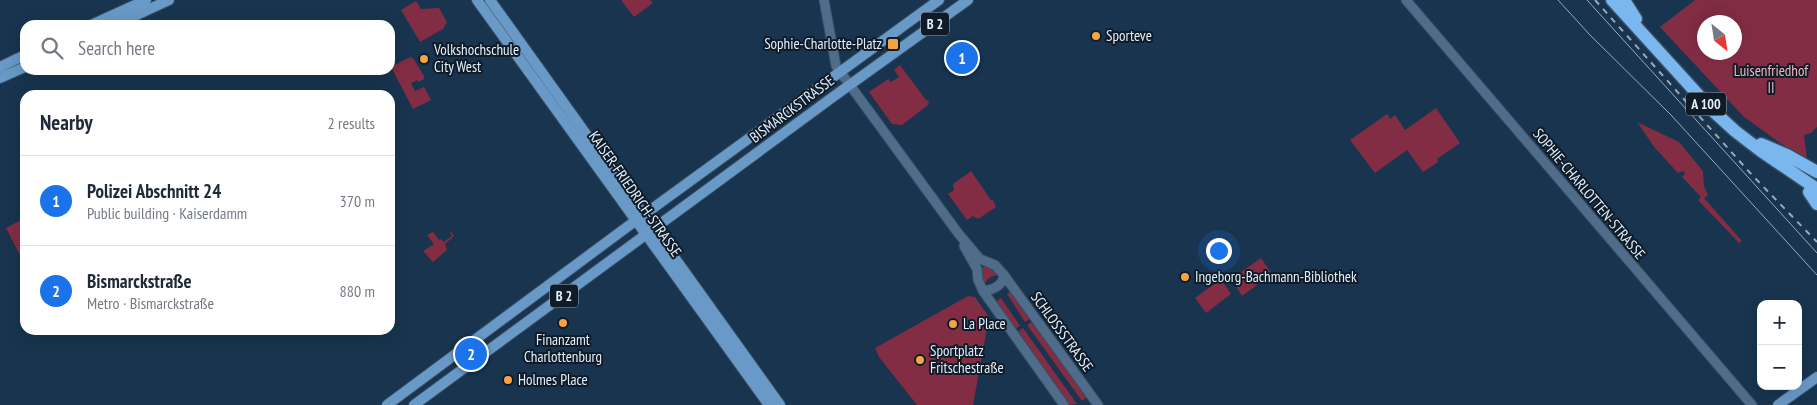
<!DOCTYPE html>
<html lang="en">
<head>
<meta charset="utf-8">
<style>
	body { margin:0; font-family:"PT Sans Narrow",sans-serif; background:#f6f6f7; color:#1f2937 }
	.controls { position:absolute; right:15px; bottom:15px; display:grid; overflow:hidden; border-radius:10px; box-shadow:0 5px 20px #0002 }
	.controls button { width:45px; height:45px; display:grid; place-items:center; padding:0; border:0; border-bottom:1px solid #e0e1e3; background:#fff; color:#1f2937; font:25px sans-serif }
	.compass { position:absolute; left:1697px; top:15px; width:45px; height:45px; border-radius:50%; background:#fff; box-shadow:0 5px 20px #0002; rotate:150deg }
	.you { position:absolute; left:1218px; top:250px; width:18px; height:18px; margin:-12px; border:4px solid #fff; border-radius:50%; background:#1a73e8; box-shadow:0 0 0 8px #1a73e833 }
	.badge { display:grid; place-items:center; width:32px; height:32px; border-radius:50%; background:#1a73e8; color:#fff; font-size:16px; font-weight:700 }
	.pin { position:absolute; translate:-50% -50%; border:2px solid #fff; box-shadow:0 1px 5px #0006 }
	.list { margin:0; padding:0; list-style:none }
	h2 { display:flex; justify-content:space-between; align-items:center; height:65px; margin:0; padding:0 20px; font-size:21px }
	h2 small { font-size:16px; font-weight:400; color:#747a83 }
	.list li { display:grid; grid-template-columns:32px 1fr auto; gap:15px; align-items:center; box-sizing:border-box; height:90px; padding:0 20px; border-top:1px solid #e0e1e3 }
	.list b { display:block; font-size:19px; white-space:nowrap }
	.list p { margin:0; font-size:16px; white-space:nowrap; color:#747a83 }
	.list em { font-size:16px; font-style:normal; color:#747a83 }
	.icon { flex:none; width:28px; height:28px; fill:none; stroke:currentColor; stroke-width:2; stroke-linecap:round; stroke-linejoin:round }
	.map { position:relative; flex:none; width:1817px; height:405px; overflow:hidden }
	.search { position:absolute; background:#fff; box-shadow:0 5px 20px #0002; left:20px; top:20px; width:375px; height:55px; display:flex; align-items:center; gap:12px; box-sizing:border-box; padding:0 18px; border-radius:15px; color:#747a83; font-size:19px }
	.panel { position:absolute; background:#fff; box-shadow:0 5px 20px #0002; left:20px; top:90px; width:375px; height:245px; border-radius:15px }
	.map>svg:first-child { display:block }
</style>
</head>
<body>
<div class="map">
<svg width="1817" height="405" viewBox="0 0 1817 405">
	<rect width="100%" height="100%" fill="#18344e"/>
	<path fill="#832d44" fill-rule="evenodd" d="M 621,0 L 650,0 L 653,3 L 634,17 Z
		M 1695,0 L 1817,0 L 1817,127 L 1811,133 L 1804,135 L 1807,159 L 1780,143 L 1743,116 L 1660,27 ZM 1734,22 L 1734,52 L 1704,52 L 1704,22 Z
		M 416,1 L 421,9 L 439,8 L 447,22 L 443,29 L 420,42 L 401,10 Z
		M 410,57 L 413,58 L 424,76 L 424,79 L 419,82 L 417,80 L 411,83 L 415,91 L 424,87 L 431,100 L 413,109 L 391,67 Z
		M 900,65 L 926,100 L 929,101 L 928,105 L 902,125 L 892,124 L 869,92 L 888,79 L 891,82 L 899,77 L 894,70 Z
		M 1436,108 L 1460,143 L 1437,159 L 1438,162 L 1423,172 L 1407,150 L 1375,173 L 1350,140 L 1387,114 L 1390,119 L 1395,115 L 1405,130 Z
		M 1637,122 L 1679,142 L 1703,171 L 1704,186 L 1708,195 L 1704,198 L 1742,241 L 1739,243 L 1698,200 L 1701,197 L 1682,177 L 1685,174 L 1683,171 L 1678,173 L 1655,148 Z
		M 971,171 L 991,200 L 993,200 L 996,207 L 978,219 L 973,216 L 967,220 L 948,194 L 954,190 L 953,184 Z
		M 25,218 L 25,265 L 6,228 Z
		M 433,232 L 439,240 L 441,239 L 444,242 L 452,236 L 450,233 L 451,232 L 454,236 L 445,244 L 447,250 L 433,262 L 423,251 L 434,244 L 427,235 Z
		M 1261,258 L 1272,274 L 1242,296 L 1231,279 Z
		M 986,265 L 997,271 L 999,276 C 993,274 985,279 985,286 L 983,285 L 980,269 Z
		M 1221,279 L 1231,294 L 1206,313 L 1195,298 Z
		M 1010,292 L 1014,294 L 1031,318 L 1025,322 L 1007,294 Z
		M 968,296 L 975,297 L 989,317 L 973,405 L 917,405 L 879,357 L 875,348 Z
		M 1001,298 L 1020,326 L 1015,329 L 997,305 L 997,301 Z
		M 1033,321 L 1087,397 L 1082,401 L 1027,325 Z
		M 1023,328 L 1077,404 L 1069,405 L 1017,332 Z"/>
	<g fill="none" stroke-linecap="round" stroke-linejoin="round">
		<g stroke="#364e63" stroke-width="11">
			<path id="minor" d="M 824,0 L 836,66 L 958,233 L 980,259 L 995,265 L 1004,275 L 1098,405
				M 1406,0 L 1752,405
				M 964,246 L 977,269 L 978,280 L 983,291 L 1064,405
				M 983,291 C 992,290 1003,286 1004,275"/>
		</g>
		<g stroke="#364e63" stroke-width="12">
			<path id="major" d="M 477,0 L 769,405
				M 490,0 L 780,405
				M 91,25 L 146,0
				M 115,25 L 169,0
				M 0,67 L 25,55
				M 0,78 L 25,67
				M 387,405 L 627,227 L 939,0
				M 414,405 L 837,94 L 968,0
				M 1778,405 L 1817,377"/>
		</g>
		<g stroke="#364e63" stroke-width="15">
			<path id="highway" d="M 1612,0 L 1712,110 L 1735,131 L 1761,151 L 1817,189
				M 1624,0 L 1636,19
				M 1761,144 L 1787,155 L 1817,172
				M 1809,192 L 1817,204"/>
		</g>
		<use href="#minor" stroke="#4f6d8a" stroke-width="9"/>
		<use href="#major" stroke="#6999c7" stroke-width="10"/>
		<use href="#highway" stroke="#7bb7ef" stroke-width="12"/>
		<path stroke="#97aabc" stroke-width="1" d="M 1558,0 L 1590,35 L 1671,115 L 1817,275
			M 1587,0 L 1817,253"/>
		<path stroke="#97aabc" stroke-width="2" stroke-dasharray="6 6" stroke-linecap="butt" d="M 1595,0 L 1752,175 L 1817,242"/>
	</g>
	<g fill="#f4a443" stroke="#0f1b27" stroke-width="2">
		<circle cx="1096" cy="36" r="5"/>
		<rect x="887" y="38" width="12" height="12" rx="2.5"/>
		<circle cx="424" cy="59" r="5"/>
		<circle cx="1185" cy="277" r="5"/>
		<circle cx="563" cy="323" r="5"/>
		<circle cx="953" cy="324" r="5"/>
		<circle cx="920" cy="360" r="5"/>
		<circle cx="508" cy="380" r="5"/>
	</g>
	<g text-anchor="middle" stroke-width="4" stroke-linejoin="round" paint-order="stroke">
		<g fill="#0f1b27" stroke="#a2afbc" stroke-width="1">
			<rect x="921" y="12.5" width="28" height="23" rx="4"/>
			<rect x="1686" y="92.5" width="40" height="23" rx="4"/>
			<rect x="550" y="284.5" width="28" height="23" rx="4"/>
		</g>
		<g font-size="14" font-weight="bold" fill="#e1effc">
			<text x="935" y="29">B 2</text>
			<text x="1706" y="109">A 100</text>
			<text x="564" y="301">B 2</text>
		</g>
		<g font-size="15" fill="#e1effc" stroke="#0f1b27" text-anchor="start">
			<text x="1106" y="41">Sporteve</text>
			<text x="882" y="49" text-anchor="end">Sophie-Charlotte-Platz</text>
			<text x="434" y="55">Volkshochschule<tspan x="434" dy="17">City West</tspan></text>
			<text x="1195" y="282">Ingeborg-Bachmann-Bibliothek</text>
			<text x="963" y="329">La Place</text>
			<text x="563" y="345" text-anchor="middle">Finanzamt<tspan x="563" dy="17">Charlottenburg</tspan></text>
			<text x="930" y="356">Sportplatz<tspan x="930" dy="17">Fritschestraße</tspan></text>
			<text x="518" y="385">Holmes Place</text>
		</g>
		<g font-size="15" fill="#f1b5bf" stroke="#0f1b27">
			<text x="1771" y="76">Luisenfriedhof<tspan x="1771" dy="17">II</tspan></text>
		</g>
		<g font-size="15" fill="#e1effc" stroke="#0f1b27">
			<text transform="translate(792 109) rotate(-37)" y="5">BISMARCKSTRASSE</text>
			<text transform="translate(635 194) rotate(55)" y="5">KAISER-FRIEDRICH-STRASSE</text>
			<text transform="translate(1589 194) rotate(50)" y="5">SOPHIE-CHARLOTTEN-STRASSE</text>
			<text transform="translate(1062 332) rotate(54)" y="5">SCHLOSSSTRASSE</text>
		</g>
	</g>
</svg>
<div class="controls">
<button>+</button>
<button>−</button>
</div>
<svg class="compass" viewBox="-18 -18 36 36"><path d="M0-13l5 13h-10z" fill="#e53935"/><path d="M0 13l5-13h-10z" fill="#747a83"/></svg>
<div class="you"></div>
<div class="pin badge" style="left:962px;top:58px">1</div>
<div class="pin badge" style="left:471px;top:354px">2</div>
<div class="search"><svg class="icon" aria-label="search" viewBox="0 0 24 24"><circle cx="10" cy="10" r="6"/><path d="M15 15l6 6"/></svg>Search here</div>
<section class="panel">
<h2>Nearby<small>2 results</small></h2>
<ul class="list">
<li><span class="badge">1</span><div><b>Polizei Abschnitt 24</b><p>Public building · Kaiserdamm</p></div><em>370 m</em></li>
<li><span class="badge">2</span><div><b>Bismarckstraße</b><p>Metro · Bismarckstraße</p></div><em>880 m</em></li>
</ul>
</section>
</div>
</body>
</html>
